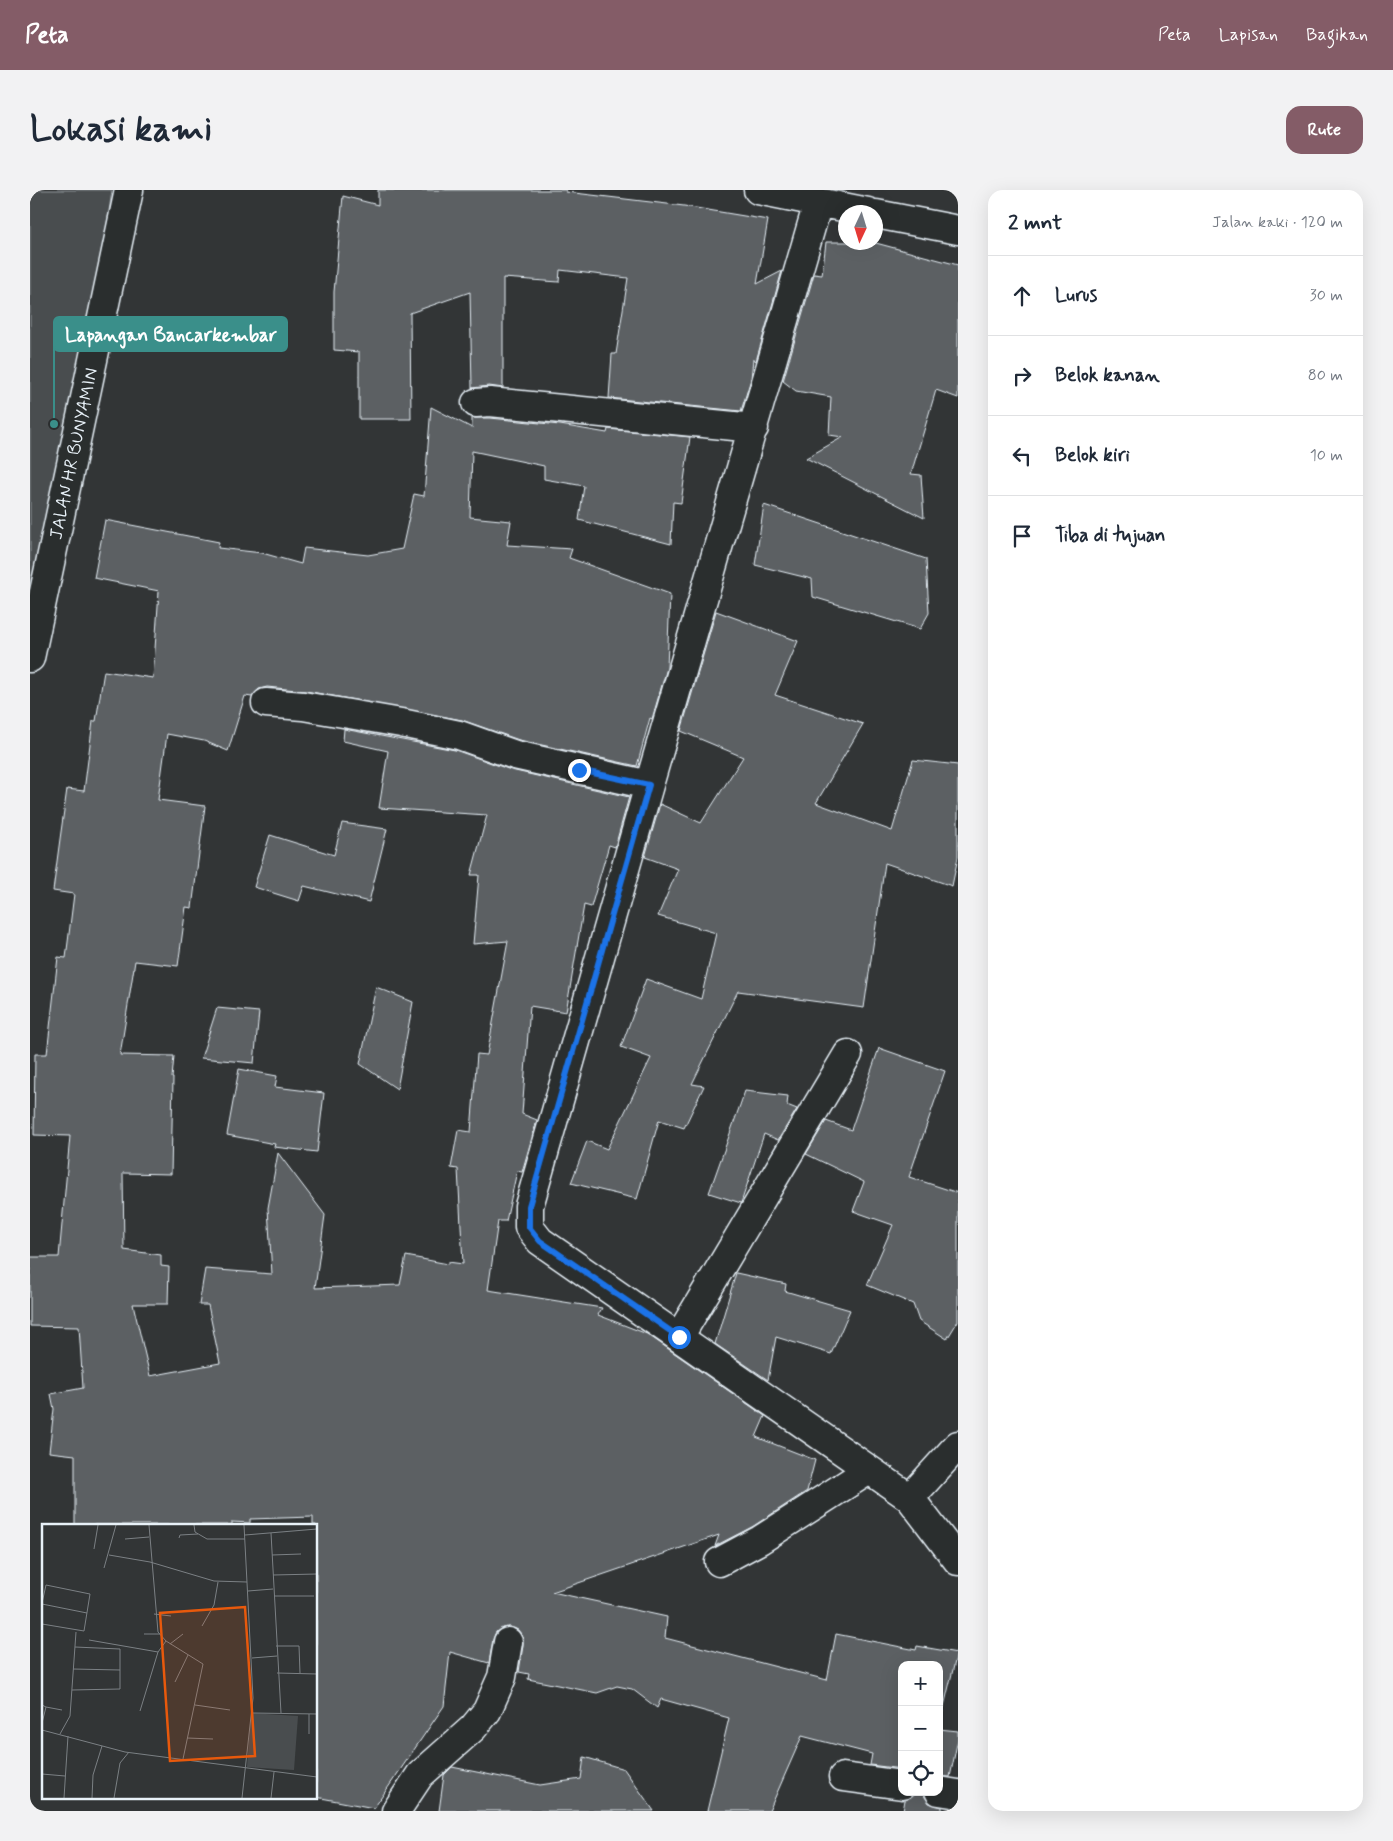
<!DOCTYPE html>
<html lang="id">
<head>
<meta charset="utf-8">
<style>
	body { margin:0; font-family:Mynerve,sans-serif; background:#f2f2f3; color:#1f2937 }
	.controls { position:absolute; right:15px; bottom:15px; display:grid; overflow:hidden; border-radius:10px; box-shadow:0 5px 20px #0002 }
	.controls button { width:45px; height:45px; display:grid; place-items:center; padding:0; border:0; border-bottom:1px solid #e0e1e3; background:#fff; color:#1f2937; font:25px sans-serif }
	.compass { position:absolute; left:808px; top:15px; width:45px; height:45px; border-radius:50%; background:#fff; box-shadow:0 5px 20px #0002; rotate:184deg }
	.stop { position:absolute; width:15px; height:15px; margin:-11px; border:4px solid #1a73e8; border-radius:50%; background:#fff }
	.stop.end { background:#1a73e8; border-color:#fff; box-shadow:0 1px 5px #0008 }
	.list { margin:0; padding:0; list-style:none }
	h2 { display:flex; justify-content:space-between; align-items:center; height:65px; margin:0; padding:0 20px; font-size:21px }
	h2 small { font-size:16px; font-weight:400; color:#747a83 }
	.list li { display:grid; grid-template-columns:32px 1fr auto; gap:15px; align-items:center; box-sizing:border-box; height:80px; padding:0 20px; border-top:1px solid #e0e1e3 }
	.list b { display:block; font-size:19px; white-space:nowrap }
	.list em { font-size:16px; font-style:normal; color:#747a83 }
	.icon { flex:none; width:28px; height:28px; fill:none; stroke:currentColor; stroke-width:2; stroke-linecap:round; stroke-linejoin:round }
	.map { position:relative; flex:none; width:928px; height:1621px; overflow:hidden; border-radius:15px }
	header { display:flex; align-items:center; gap:30px; box-sizing:border-box; height:70px; padding:0 25px; background:#845c67; color:#fff }
	header strong { font-size:24px }
	nav { display:flex; gap:28px; margin-inline-start:auto; font-size:18px }
	.intro { display:flex; align-items:center; justify-content:space-between; box-sizing:border-box; height:120px; padding:0 30px }
	h1 { margin:0; font-size:35px }
	.button { padding:12px 22px; border-radius:15px; background:#845c67; color:#fff; font-size:18px; font-weight:700 }
	main { display:flex; gap:30px; padding:0 30px }
	aside { flex:1; background:#fff; border-radius:15px; box-shadow:0 5px 20px #0002 }
	.map>svg:first-child { display:block }
</style>
</head>
<body>
<header>
<strong>Peta</strong>
<nav><a>Peta</a><a>Lapisan</a><a>Bagikan</a></nav>
</header>
<div class="intro"><h1>Lokasi kami</h1><a class="button">Rute</a></div>
<main>
<div class="map">
<svg width="928" height="1621" viewBox="0 0 928 1621">
	<rect width="100%" height="100%" fill="#323536"/>
	<filter id="ink" filterUnits="userSpaceOnUse"><feTurbulence type="fractalNoise" baseFrequency=".02" numOctaves="2"/><feDisplacementMap in="SourceGraphic" scale="10" xChannelSelector="R" yChannelSelector="G"/><feConvolveMatrix kernelMatrix="1 2 1 2 8 2 1 2 1" color-interpolation-filters="sRGB"/></filter>
	<g filter="url(#ink)">
		<path fill="#494d4f" stroke="#989fa4" d="M 0,0 L 82,0 L 14,470 L 0,468 Z"/>
		<path fill="#5c6063" stroke="#e8f1f8" d="M 348,0 L 536,0 L 536,2 L 654,16 L 738,30 L 727,94 L 752,81 L 726,171 L 723,169 L 721,189 L 711,221 L 579,208 L 582,164 L 586,164 L 598,88 L 530,80 L 529,92 L 473,88 L 473,198 L 459,196 L 442,198 L 440,102 L 380,123 L 381,229 L 329,229 L 329,162 L 304,160 L 304,102 L 313,6 L 348,15 Z
			M 796,52 L 842,52 L 928,75 L 928,208 L 906,200 L 881,284 L 891,285 L 894,328 L 776,268 L 813,247 L 799,245 L 801,207 L 766,201 L 753,191 L 784,84 L 792,85 Z
			M 401,217 L 442,238 L 442,228 L 460,228 L 530,235 L 577,243 L 578,239 L 660,247 L 651,313 L 643,312 L 641,354 L 549,330 L 554,296 L 514,289 L 514,276 L 442,261 L 440,327 L 481,331 L 477,355 L 542,359 L 539,368 L 640,404 L 637,478 L 622,529 L 620,528 L 607,576 L 489,550 L 432,530 L 276,501 L 237,497 L 229,499 L 222,507 L 215,506 L 198,561 L 174,551 L 137,544 L 128,610 L 175,616 L 162,718 L 156,717 L 148,776 L 105,771 L 90,865 L 144,866 L 142,888 L 143,888 L 141,984 L 93,983 L 94,1060 L 131,1065 L 131,1076 L 139,1077 L 138,1114 L 103,1114 L 120,1186 L 190,1173 L 178,1115 L 169,1115 L 175,1079 L 242,1084 L 238,1018 L 248,963 L 295,1025 L 285,1098 L 370,1095 L 376,1066 L 418,1074 L 418,1072 L 433,1074 L 428,979 L 421,978 L 428,940 L 441,942 L 447,864 L 457,865 L 478,751 L 443,754 L 449,685 L 441,685 L 457,625 L 349,618 L 358,561 L 313,551 L 314,539 L 425,560 L 481,580 L 599,607 L 585,657 L 579,655 L 561,717 L 554,715 L 536,822 L 500,816 L 492,924 L 507,930 L 492,982 L 487,981 L 476,1031 L 468,1031 L 458,1100 L 572,1118 L 568,1125 L 617,1144 L 735,1226 L 726,1247 L 785,1270 L 777,1301 L 722,1337 L 685,1356 L 689,1345 L 522,1402 L 637,1427 L 635,1448 L 797,1490 L 806,1444 L 886,1460 L 887,1456 L 927,1463 L 909,1537 L 909,1475 L 872,1475 L 872,1579 L 840,1575 L 842,1564 L 772,1546 L 739,1621 L 677,1621 L 699,1528 L 631,1509 L 627,1518 L 602,1499 L 587,1496 L 567,1503 L 498,1489 L 499,1484 L 489,1482 L 493,1455 L 493,1447 L 488,1440 L 480,1437 L 472,1438 L 466,1442 L 463,1449 L 459,1473 L 420,1462 L 414,1516 L 344,1618 L 286,1607 L 286,1335 L 283,1335 L 283,1327 L 220,1329 L 220,1333 L 202,1332 L 202,1335 L 45,1335 L 45,1265 L 19,1262 L 24,1219 L 21,1204 L 53,1198 L 49,1137 L 0,1136 L 0,1067 L 29,1067 L 40,946 L 4,945 L 5,864 L 17,864 L 28,767 L 36,768 L 44,704 L 23,701 L 30,649 L 37,599 L 54,601 L 63,531 L 66,531 L 74,481 L 123,488 L 129,401 L 64,388 L 75,330 L 189,352 L 188,358 L 232,363 L 271,374 L 274,358 L 338,365 L 372,359 L 384,304 L 394,306 Z
			M 734,315 L 896,369 L 899,423 L 890,439 L 783,407 L 782,389 L 725,375 Z
			M 686,421 L 768,451 L 745,505 L 833,534 L 786,613 L 862,641 L 883,570 L 928,575 L 928,667 L 922,696 L 855,673 L 834,818 L 708,801 L 662,894 L 674,896 L 654,938 L 629,930 L 607,1009 L 541,993 L 557,951 L 577,959 L 621,868 L 591,857 L 616,789 L 671,809 L 686,743 L 628,726 L 648,679 L 615,667 L 630,614 L 671,633 L 713,567 L 651,541 Z
			M 312,633 L 357,639 L 339,712 L 274,696 L 269,711 L 224,697 L 240,645 L 304,665 Z
			M 346,797 L 383,812 L 367,899 L 330,874 Z
			M 187,818 L 229,822 L 224,873 L 171,868 Z
			M 849,858 L 915,881 L 879,987 L 928,1003 L 928,1131 L 917,1149 L 889,1131 L 883,1114 L 837,1095 L 863,1035 L 823,1021 L 834,992 L 776,964 L 796,931 L 821,940 Z
			M 209,879 L 247,886 L 245,897 L 294,903 L 287,962 L 244,957 L 245,954 L 197,945 Z
			M 715,901 L 758,906 L 757,915 L 767,919 L 748,950 L 734,944 L 711,1013 L 679,1003 Z
			M 706,1083 L 756,1094 L 755,1101 L 820,1120 L 801,1164 L 746,1147 L 738,1190 L 685,1154 Z
			M 909,1539 L 928,1541 L 928,1549 L 920,1587 L 909,1586 Z
			M 554,1567 L 594,1579 L 624,1621 L 409,1621 L 414,1585 L 422,1577 L 510,1595 L 551,1589 Z
			M 885,1602 L 894,1602 L 895,1607 L 899,1613 L 912,1617 L 912,1621 L 873,1621 L 875,1610 L 878,1609 Z"/>
		<g fill="none" stroke-linecap="round" stroke-linejoin="round">
			<g stroke="#e8f1f8" stroke-width="31">
				<path id="minor" d="M 728,0 L 838,22
					M 788,13 L 619,595 L 499,1016 L 499,1037 L 510,1051 L 880,1308 L 928,1371
					M 846,24 L 928,40
					M 446,213 L 460,212 L 724,238
					M 236,513 L 273,516 L 371,533 L 429,545 L 485,565 L 619,595
					M 649,1147 L 818,864
					M 880,1308 L 928,1255
					M 689,1372 L 730,1350 L 839,1280
					M 813,1587 L 872,1595
					M 909,1601 L 928,1604
					M 366,1621 L 390,1585 L 443,1538 L 457,1521 L 472,1487 L 478,1452"/>
			</g>
			<g stroke="#e8f1f8" stroke-width="31">
				<g id="major">
					<path id="s1" d="M 0,468 L 99,0"/>
				</g>
			</g>
			<use href="#minor" stroke="#2a2d2e" stroke-width="28"/>
			<use href="#major" stroke="#2a2d2e" stroke-width="28"/>
		</g>
	</g>
	<g fill="none" stroke-linecap="round" stroke-linejoin="round" filter="url(#ink)">
		<path stroke="#1a73e8" stroke-width="6" d="M 549,580 L 619,595 L 499,1016 L 499,1037 L 510,1051 L 649,1147"/>
	</g>
	<g text-anchor="middle" stroke-width="4" stroke-linejoin="round" paint-order="stroke">
		<g font-size="18" fill="#e8f1f8" stroke="#2a2d2e">
			<text dy="6" stroke="none"><textPath href="#s1" startOffset="209">JALAN HR BUNYAMIN</textPath></text>
		</g>
	</g>
	<g transform="translate(12 1334)">
		<rect width="275" height="275" fill="#323536"/>
		<path d="M 209,189 L 256,192 L 252,246 L 205,243 Z" fill="#494d4f"/>
		<path fill="none" stroke="#7b8084" stroke-width="1" d="M 107,1 L 116,108 L 124,117 L 161,140 L 141,235M 152,1 L 153,8 L 165,15 L 203,15M 229,9 L 239,189M 203,11 L 275,5M 137,14 L 138,11 L 156,10M 83,15 L 107,13M 52,25 L 56,1M 67,31 L 108,38 L 172,57 L 205,58M 230,31 L 259,30M 62,44 L 74,1M 231,51 L 275,50M 206,67 L 231,65M 232,72 L 272,72M 0,79 L 4,61 L 48,70 L 42,107 L 0,100M 0,80 L 45,89M 112,90 L 129,92M 160,102 L 172,81 L 176,58M 102,110 L 118,110M 47,116 L 116,128M 128,120 L 141,110M 234,122 L 257,122 L 258,149M 210,134 L 235,132M 31,145 L 78,146M 235,149 L 275,150M 133,158 L 146,131M 30,166 L 78,165 L 78,125 L 33,123M 0,181 L 4,183 L 0,199M 153,181 L 188,186M 4,183 L 20,186M 98,187 L 116,128 L 124,117M 210,189 L 275,190M 0,206 L 83,228 L 275,253M 18,210 L 28,192 L 34,108M 267,210 L 267,190M 145,214 L 171,215M 0,250 L 23,252M 22,274 L 26,212M 50,274 L 51,251 L 60,222M 72,274 L 78,239 L 87,228M 200,274 L 211,174 L 202,1M 229,274 L 232,248"/>
		<path fill="#e8590c" fill-opacity="0.15" stroke="#e8590c" stroke-width="2.5" d="M 203,83 L 213,232 L 128,237 L 118,89 Z"/>
		<rect width="275" height="275" fill="none" stroke="#e8f1f8" stroke-width="2.5"/>
	</g>
	<path fill="none" stroke="#3a8f8a" stroke-width="2" d="M24 234L24 144"/>
	<circle fill="#3a8f8a" stroke="#2a2d2e" stroke-width="2" cx="24" cy="234" r="5"/>
	<rect fill="#3a8f8a" stroke="#3a8f8a" stroke-width="2" x="24" y="127" width="233" height="34" rx="5"/>
	<g font-size="19" text-anchor="middle" font-weight="bold" fill="#fff">
		<text x="141" y="151">Lapangan Bancarkembar</text>
	</g>
</svg>
<div class="controls">
<button>+</button>
<button>−</button>
<button><svg class="icon" aria-label="locate" viewBox="0 0 24 24"><circle cx="12" cy="12" r="6"/><path d="M12 2v4M12 18v4M2 12h4M18 12h4"/></svg></button>
</div>
<svg class="compass" viewBox="-18 -18 36 36"><path d="M0-13l5 13h-10z" fill="#e53935"/><path d="M0 13l5-13h-10z" fill="#747a83"/></svg>
<div class="stop" style="left:649px;top:1147px"></div>
<div class="stop end" style="left:549px;top:580px"></div>
</div>
<aside>
<h2>2 mnt<small>Jalan kaki · 120 m</small></h2>
<ul class="list">
<li><svg class="icon" aria-label="ahead" viewBox="0 0 24 24"><path d="M12 20V5M6 11l6-6 6 6"/></svg><div><b>Lurus</b></div><em>30 m</em></li>
<li><svg class="icon" aria-label="right" viewBox="0 0 24 24"><path d="M7 20v-9h11M14 6l5 5-5 5"/></svg><div><b>Belok kanan</b></div><em>80 m</em></li>
<li><svg class="icon" aria-label="left" viewBox="0 0 24 24"><path d="M17 20v-9H6M10 6l-5 5 5 5"/></svg><div><b>Belok kiri</b></div><em>10 m</em></li>
<li><svg class="icon" aria-label="arrive" viewBox="0 0 24 24"><path d="M6 21V4h12l-3 4 3 4H6"/></svg><div><b>Tiba di tujuan</b></div></li>
</ul>
</aside>
</main>
</body>
</html>
